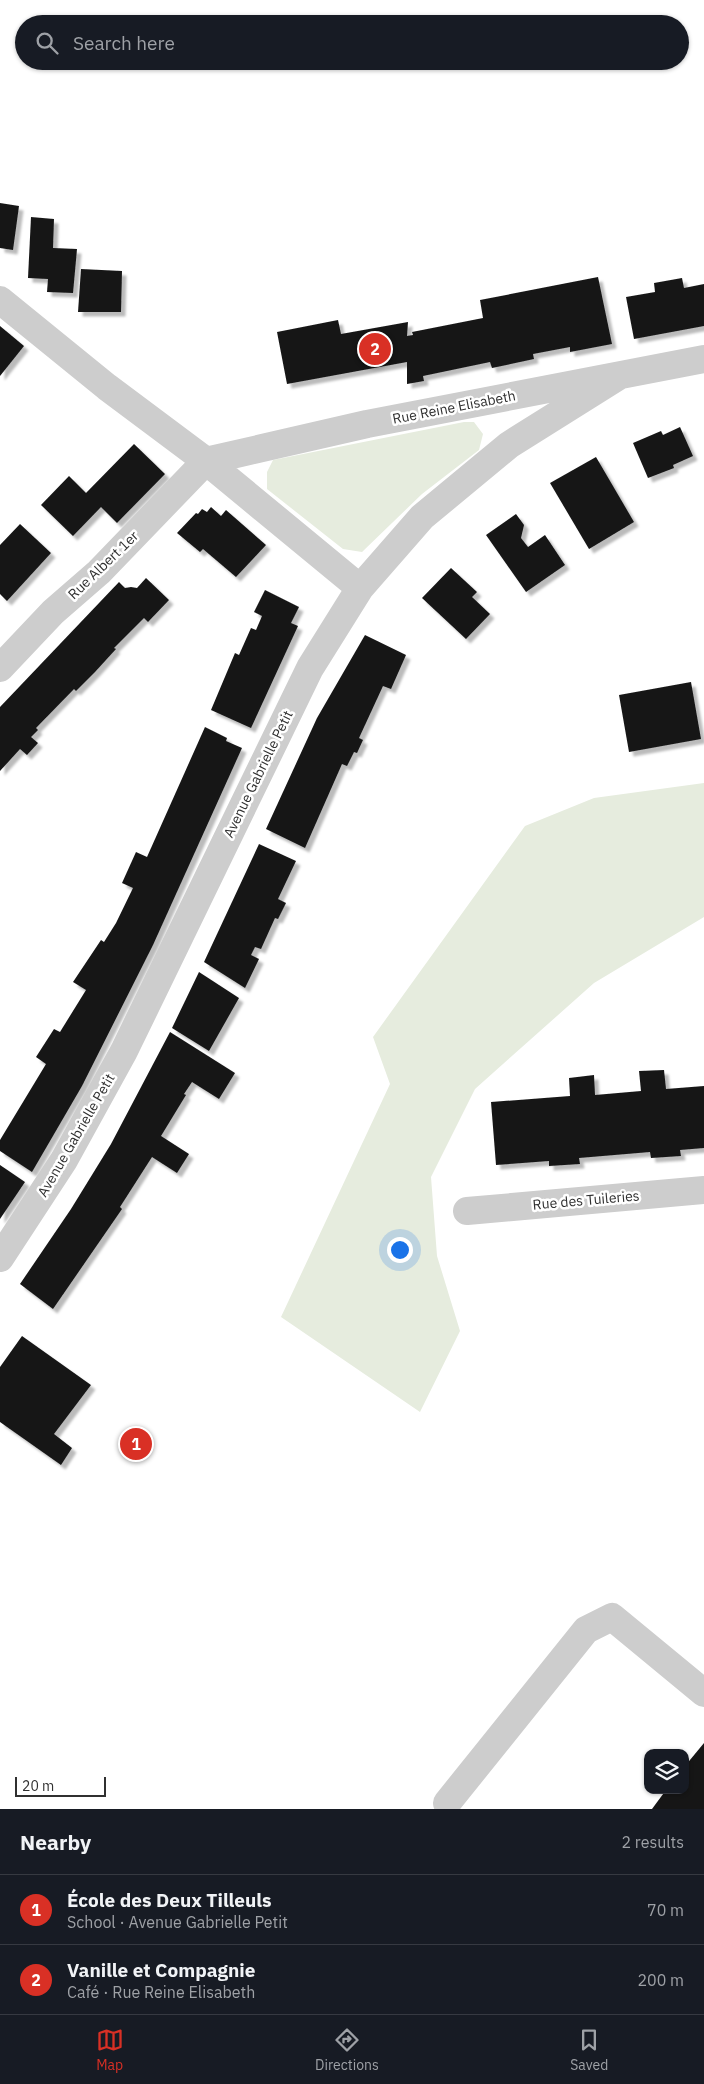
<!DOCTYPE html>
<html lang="en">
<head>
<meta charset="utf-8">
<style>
	body { margin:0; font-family:"IBM Plex Sans",sans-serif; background:#20242c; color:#f1f3f6 }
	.controls { position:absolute; right:15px; bottom:15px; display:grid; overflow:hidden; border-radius:10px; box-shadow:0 1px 4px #0004 }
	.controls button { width:45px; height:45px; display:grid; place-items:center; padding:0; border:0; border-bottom:1px solid #363941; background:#171b24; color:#f1f3f6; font:25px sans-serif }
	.scale { position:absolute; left:15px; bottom:12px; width:91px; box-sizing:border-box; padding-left:5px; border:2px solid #303030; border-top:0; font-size:14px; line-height:18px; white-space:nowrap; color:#303030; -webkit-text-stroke:4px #fff; paint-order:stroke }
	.you { position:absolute; left:399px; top:1249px; width:18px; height:18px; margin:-12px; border:4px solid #fff; border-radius:50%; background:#1a73e8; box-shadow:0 0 0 8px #1a73e833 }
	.badge { display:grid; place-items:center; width:32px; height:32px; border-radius:50%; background:#d93025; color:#fff; font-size:16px; font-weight:700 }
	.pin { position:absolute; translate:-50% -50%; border:2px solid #fff; box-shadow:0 1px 5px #0006 }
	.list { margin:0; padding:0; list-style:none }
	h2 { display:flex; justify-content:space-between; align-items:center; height:65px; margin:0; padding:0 20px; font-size:21px }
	h2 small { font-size:16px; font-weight:400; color:#9ea1a6 }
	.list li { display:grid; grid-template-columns:32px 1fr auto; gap:15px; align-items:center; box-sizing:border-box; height:70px; padding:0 20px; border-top:1px solid #363941 }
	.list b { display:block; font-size:19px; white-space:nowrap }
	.list p { margin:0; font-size:16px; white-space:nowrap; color:#9ea1a6 }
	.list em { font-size:16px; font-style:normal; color:#9ea1a6 }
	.icon { flex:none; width:28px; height:28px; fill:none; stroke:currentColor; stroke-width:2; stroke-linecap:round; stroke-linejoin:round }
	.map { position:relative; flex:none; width:704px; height:1809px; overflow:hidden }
	.search { position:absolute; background:#171b24; box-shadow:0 1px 4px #0004; left:15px; right:15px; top:15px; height:55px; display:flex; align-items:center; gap:12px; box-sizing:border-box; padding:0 18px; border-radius:28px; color:#9ea1a6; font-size:19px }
	.sheet { height:205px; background:#171b24 }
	nav { display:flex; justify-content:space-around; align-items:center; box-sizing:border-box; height:70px; border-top:1px solid #363941; background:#171b24; font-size:14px; color:#9ea1a6 }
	nav a { display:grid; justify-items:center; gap:2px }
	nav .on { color:#d93025 }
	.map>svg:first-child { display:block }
</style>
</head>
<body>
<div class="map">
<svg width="704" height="1809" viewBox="0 0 704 1809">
	<defs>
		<filter id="shadow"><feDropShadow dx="4.5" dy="4.5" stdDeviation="1" flood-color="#0004"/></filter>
	</defs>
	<rect width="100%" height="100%" fill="#fff"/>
	<path fill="#e6ecde" d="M 464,422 L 474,422 L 483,434 L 479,450 L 422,494 L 362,552 L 343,549 L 267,489 L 267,472 L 273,460 Z
		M 704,783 L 704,917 L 594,983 L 475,1089 L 431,1177 L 437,1256 L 460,1331 L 420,1412 L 281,1317 L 390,1084 L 373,1037 L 525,826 L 594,798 Z"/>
	<path fill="#171717" filter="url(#shadow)" d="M 0,203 L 19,206 L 13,250 L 0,248 Z
		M 31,217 L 54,219 L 53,248 L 77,249 L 73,293 L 47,292 L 48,279 L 28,278 Z
		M 81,269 L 122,271 L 121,312 L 78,312 Z
		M 598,277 L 612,344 L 570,352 L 570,347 L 533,354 L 534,359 L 492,368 L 490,362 L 423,376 L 424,381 L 407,384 L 407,362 L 287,384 L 277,332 L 338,320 L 341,334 L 408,322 L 407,336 L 413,335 L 412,332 L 483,318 L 480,300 Z
		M 682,278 L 684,288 L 704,284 L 704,326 L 634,339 L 626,297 L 655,292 L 654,283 Z
		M 0,326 L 24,346 L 0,376 Z
		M 680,427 L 693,456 L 673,465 L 674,468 L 648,478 L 633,443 L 661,431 L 663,435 Z
		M 134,444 L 165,474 L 117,523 L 101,507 L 73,536 L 41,505 L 69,476 L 86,493 Z
		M 596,457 L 634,522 L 589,549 L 550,483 Z
		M 211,507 L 221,516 L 226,510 L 266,545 L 236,577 L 203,549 L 200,552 L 177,533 L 196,513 L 198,514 L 202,509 L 207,512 Z
		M 516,514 L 524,525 L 521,538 L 528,547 L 545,535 L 565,565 L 526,592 L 486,535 Z
		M 20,524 L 51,553 L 7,601 L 0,594 L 0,545 Z
		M 451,568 L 477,592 L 472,597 L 490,614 L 466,639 L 422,598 Z
		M 146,578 L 169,600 L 148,622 L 144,618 L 114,648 L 116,649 L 95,672 L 76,691 L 74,689 L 36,728 L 38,730 L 31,737 L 38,743 L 27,755 L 20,749 L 0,771 L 0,707 L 119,582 L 125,588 L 131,587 L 137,588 Z
		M 265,590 L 299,607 L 291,623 L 298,626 L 251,728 L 211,710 L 235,653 L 239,655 L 251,628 L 256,630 L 262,616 L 254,612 Z
		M 365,635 L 406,655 L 391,689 L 383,686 L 359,738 L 363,740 L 357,753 L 354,752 L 347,766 L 342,764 L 305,848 L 266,829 L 317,718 Z
		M 691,682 L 701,739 L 629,752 L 619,695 Z
		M 205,727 L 227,738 L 226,741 L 242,748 L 153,945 L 82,1086 L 32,1172 L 0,1151 L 0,1140 L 46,1064 L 36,1057 L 54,1029 L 60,1032 L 86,990 L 73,982 L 101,940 L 104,942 L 116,923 L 133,888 L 122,883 L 136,852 L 147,857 Z
		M 259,844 L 296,861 L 278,899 L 286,903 L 278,919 L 275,918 L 261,949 L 255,947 L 251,955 L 259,959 L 245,988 L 204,962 Z
		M 199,972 L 239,998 L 209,1051 L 172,1028 Z
		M 170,1032 L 235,1073 L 219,1099 L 192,1082 L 184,1094 L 186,1095 L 161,1136 L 189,1154 L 177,1173 L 152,1157 L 120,1207 L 122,1209 L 53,1309 L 20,1284 L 71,1209 L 111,1144 Z
		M 664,1070 L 666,1089 L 704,1086 L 704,1148 L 680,1150 L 681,1156 L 651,1158 L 650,1152 L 579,1158 L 580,1164 L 549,1166 L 549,1161 L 496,1165 L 491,1102 L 570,1096 L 569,1078 L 594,1075 L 595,1095 L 641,1091 L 639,1071 Z
		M 0,1165 L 25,1182 L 0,1219 Z
		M 22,1336 L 91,1385 L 54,1434 L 72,1448 L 61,1465 L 0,1422 L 0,1367 Z
		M 704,1743 L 704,1809 L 652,1809 L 666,1790 L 685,1790 L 685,1766 Z"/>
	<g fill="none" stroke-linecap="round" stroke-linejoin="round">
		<path stroke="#cdcdcd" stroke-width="28" d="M 0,300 L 107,387 L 206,461 L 360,588
			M 206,461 L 367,424 L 704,359
			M 0,668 L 53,612 L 99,572 L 206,461
			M 467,1211 L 704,1190
			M 0,1258 L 64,1160 L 124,1051 L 310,668 L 360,588 L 422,517 L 509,445 L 619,376
			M 447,1803 L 586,1630 L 612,1617 L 704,1693"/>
	</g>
	<g text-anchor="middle" stroke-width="5" stroke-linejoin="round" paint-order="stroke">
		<g font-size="14" fill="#303030" stroke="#fff">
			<text transform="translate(454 407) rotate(-11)" y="5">Rue Reine Elisabeth</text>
			<text transform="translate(103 565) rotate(-44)" y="5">Rue Albert 1er</text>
			<text transform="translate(258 774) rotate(-64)" y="5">Avenue Gabrielle Petit</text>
			<text transform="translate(76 1135) rotate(-60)" y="5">Avenue Gabrielle Petit</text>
			<text transform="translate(586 1200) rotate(-5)" y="5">Rue des Tuileries</text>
		</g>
	</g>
</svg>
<div class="controls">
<button><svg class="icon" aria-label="layers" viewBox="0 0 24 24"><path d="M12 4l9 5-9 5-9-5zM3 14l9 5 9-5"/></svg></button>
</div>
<div class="scale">20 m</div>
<div class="you"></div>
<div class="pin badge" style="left:136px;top:1444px">1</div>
<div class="pin badge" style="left:375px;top:349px">2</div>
<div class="search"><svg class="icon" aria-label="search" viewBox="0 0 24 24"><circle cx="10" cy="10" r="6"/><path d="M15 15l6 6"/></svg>Search here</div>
</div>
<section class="sheet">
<h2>Nearby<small>2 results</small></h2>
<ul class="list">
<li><span class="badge">1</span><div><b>École des Deux Tilleuls</b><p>School · Avenue Gabrielle Petit</p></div><em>70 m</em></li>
<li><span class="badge">2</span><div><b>Vanille et Compagnie</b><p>Café · Rue Reine Elisabeth</p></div><em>200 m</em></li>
</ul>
</section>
<nav>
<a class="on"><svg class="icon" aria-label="map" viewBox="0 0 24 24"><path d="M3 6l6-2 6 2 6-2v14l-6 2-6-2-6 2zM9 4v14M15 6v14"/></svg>Map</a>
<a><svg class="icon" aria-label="directions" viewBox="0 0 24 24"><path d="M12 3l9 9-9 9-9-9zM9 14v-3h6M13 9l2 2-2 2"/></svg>Directions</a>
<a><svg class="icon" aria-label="saved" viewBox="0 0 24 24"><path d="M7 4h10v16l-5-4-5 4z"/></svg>Saved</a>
</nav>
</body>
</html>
